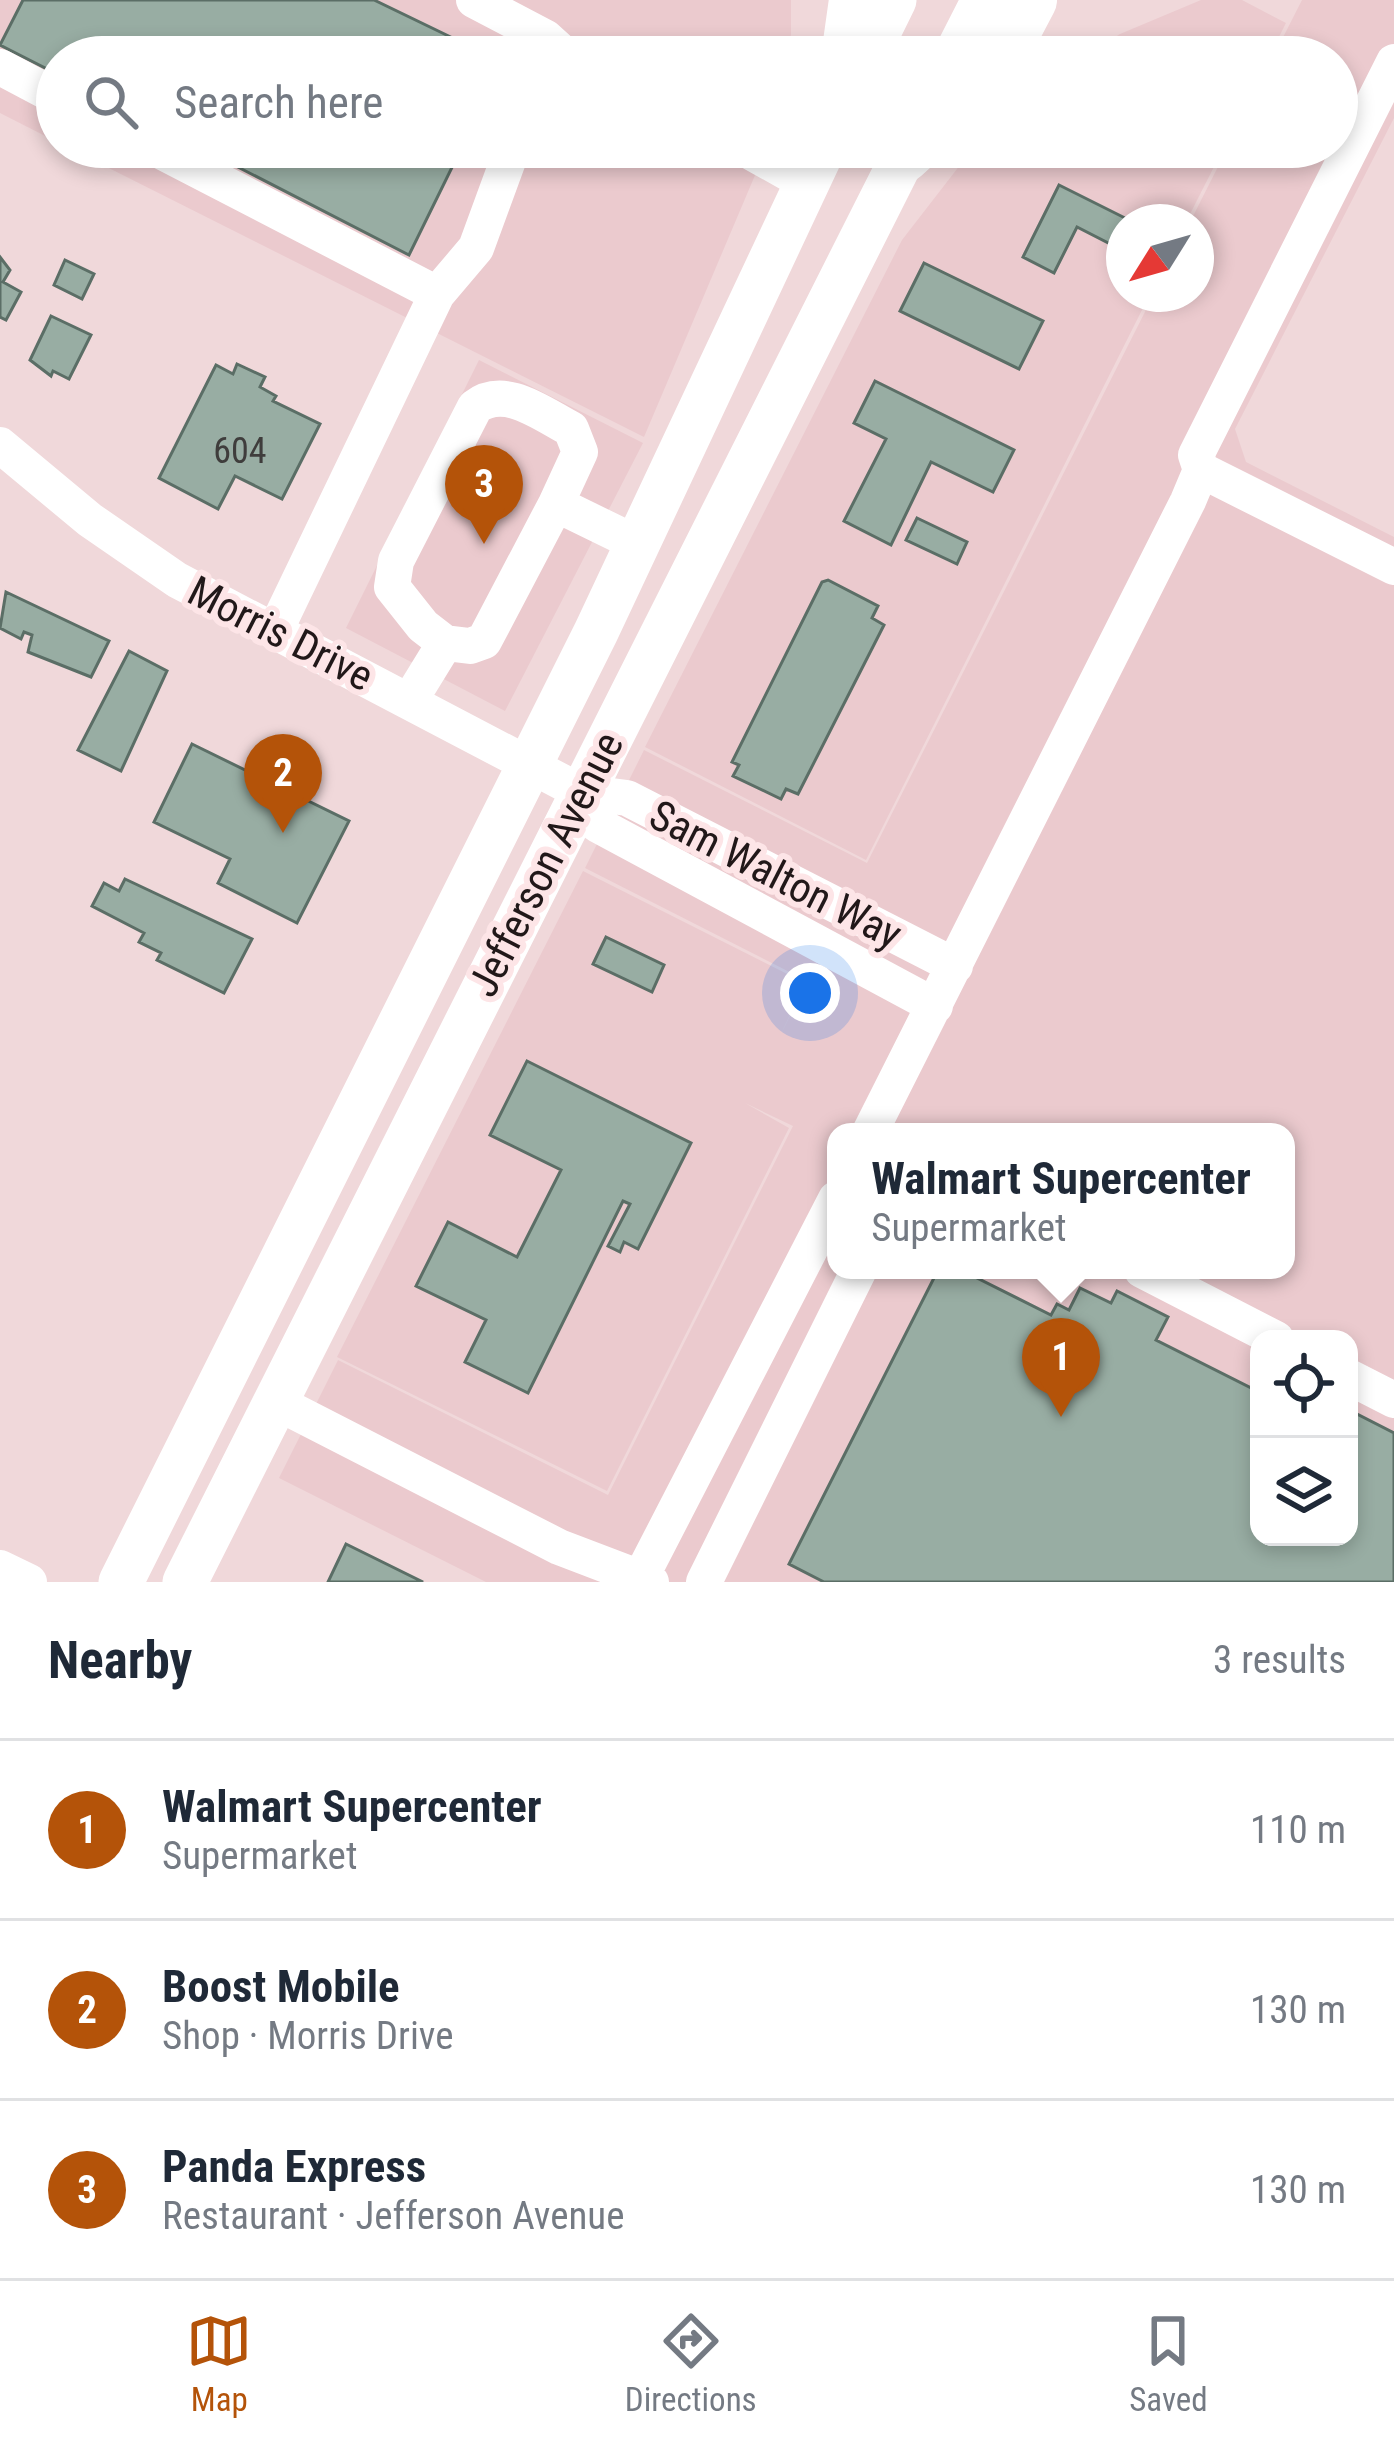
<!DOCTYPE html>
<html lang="en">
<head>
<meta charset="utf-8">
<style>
	body { margin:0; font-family:"Roboto Condensed",sans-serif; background:#f2f2f3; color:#1f2937 }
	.controls { position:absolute; right:36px; bottom:36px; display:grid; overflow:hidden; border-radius:24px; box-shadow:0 6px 18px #0003 }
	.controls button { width:108px; height:108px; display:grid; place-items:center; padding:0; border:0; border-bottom:3px solid #e0e1e3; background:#fff; color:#1f2937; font:60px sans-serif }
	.compass { position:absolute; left:1106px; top:204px; width:108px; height:108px; border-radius:50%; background:#fff; box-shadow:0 6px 18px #0003; rotate:233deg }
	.you { position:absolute; left:810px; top:993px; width:42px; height:42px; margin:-30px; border:9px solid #fff; border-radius:50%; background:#1a73e8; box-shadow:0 0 0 18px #1a73e833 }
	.badge { display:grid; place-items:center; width:78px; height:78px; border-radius:50%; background:#b45309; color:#fff; font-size:39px; font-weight:700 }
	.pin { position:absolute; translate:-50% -99px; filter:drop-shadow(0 3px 6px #0008) }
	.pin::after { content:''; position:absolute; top:63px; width:42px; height:36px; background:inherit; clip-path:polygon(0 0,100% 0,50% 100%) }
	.popup { position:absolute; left:827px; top:1123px; width:468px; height:156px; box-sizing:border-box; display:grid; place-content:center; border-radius:24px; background:#fff; filter:drop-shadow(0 3px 9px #0005); font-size:39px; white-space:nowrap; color:#747a83 }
	.popup b { font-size:45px; color:#1f2937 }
	.popup::after { content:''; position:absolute; left:50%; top:100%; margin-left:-24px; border:24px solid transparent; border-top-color:#fff }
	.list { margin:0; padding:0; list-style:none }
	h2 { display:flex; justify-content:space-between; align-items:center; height:156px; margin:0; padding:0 48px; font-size:51px }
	h2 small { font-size:39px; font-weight:400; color:#747a83 }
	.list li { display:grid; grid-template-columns:78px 1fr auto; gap:36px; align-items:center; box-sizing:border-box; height:180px; padding:0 48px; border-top:3px solid #e0e1e3 }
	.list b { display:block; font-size:45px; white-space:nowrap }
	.list p { margin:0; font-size:39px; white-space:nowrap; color:#747a83 }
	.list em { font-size:39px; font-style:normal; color:#747a83 }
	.icon { flex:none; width:66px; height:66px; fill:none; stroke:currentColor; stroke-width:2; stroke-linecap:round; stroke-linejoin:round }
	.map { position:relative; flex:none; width:1394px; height:1582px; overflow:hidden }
	.search { position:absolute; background:#fff; box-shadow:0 6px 18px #0003; left:36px; right:36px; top:36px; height:132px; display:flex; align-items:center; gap:30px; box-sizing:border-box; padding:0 42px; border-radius:66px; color:#747a83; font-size:45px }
	.sheet { height:696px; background:#fff }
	nav { display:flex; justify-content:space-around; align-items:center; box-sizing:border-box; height:168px; border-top:3px solid #e0e1e3; background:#fff; font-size:33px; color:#747a83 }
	nav a { display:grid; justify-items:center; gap:6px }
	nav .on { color:#b45309 }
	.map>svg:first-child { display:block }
</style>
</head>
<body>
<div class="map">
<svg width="1394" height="1582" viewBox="0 0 1394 1582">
	<rect width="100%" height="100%" fill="#f0d8da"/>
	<path fill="#ebcace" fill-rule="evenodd" d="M 0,0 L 791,0 L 791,34 L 787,57 L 57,57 L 57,142 L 0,113 Z
		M 1201,0 L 1242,0 L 1286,23 L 1269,57 L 1084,57 L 1120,34 Z
		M 1302,0 L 1394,0 L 1394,118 L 1235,429 L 1246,462 L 1394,537 L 1394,1582 L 486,1582 L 279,1478 L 338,1360 L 608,1495 L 793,1126 L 745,1103 L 789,1128 L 607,1491 L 337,1357 L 583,871 L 805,983 L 780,1036 L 807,981 L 585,868 L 644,750 L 867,863 L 1154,294 L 1196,294 L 1196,222 L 1190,222 L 1228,147 L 1337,147 L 1337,57 L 1273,57 ZM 836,1132 L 1286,1132 L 1286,1270 L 836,1270 ZM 1259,1339 L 1349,1339 L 1349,1537 L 1259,1537 Z
		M 67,147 L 767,147 L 644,437 Z
		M 974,147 L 1224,147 L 1186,222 L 1124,222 L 1124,294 L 1150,294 L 866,860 L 645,747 L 902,240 Z
		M 479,360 L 643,443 L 505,711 L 346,628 Z"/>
	<path fill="#98ada3" stroke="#5b6e66" stroke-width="3" d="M 23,0 L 374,0 L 492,57 L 57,57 L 57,74 L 0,45 Z
		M 199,147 L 462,147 L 409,255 Z
		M 1059,185 L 1133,222 L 1124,222 L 1124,251 L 1077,227 L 1054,273 L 1023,257 Z
		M 0,257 L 10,270 L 3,282 L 21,292 L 6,320 L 0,317 Z
		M 65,260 L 94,274 L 82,299 L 54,285 Z
		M 924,263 L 1043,321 L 1019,369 L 900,311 Z
		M 51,316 L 91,335 L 69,379 L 53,371 L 51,376 L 30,360 Z
		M 237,364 L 265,377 L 260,387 L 276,396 L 273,401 L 320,424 L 282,499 L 235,476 L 218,509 L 159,478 L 216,365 L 233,374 Z
		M 875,381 L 1014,450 L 993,492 L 931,462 L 891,545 L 844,521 L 886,439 L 854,423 Z
		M 917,518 L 967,542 L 957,564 L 906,540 Z
		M 828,580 L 878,606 L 872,618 L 884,625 L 798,794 L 786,789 L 781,799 L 733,776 L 739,765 L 732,762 L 822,582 Z
		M 6,592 L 109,641 L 91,677 L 28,652 L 32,635 L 24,632 L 21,639 L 0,628 Z
		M 129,651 L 167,671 L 121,771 L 78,750 Z
		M 192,744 L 349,821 L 297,923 L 218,883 L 230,859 L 154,822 Z
		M 125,879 L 252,939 L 224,993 L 157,960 L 161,953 L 139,942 L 144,933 L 92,906 L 104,883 L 119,891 Z
		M 606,937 L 664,965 L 652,992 L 593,964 Z
		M 527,1061 L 691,1143 L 638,1249 L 624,1242 L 620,1252 L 608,1246 L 630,1204 L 623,1201 L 528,1393 L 465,1362 L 486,1320 L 416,1286 L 448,1222 L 517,1257 L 561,1170 L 490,1135 Z
		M 938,1270 L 961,1270 L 1051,1315 L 1057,1304 L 1069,1310 L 1080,1288 L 1111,1303 L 1117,1291 L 1168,1317 L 1156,1340 L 1259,1392 L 1259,1537 L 1349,1537 L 1349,1410 L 1394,1433 L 1394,1582 L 824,1582 L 789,1564 Z
		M 346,1544 L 423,1582 L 328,1582 Z"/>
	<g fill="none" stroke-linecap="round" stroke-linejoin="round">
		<path stroke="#fff" stroke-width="36" d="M 474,0 L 546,38 L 567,57
			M 0,67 L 57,97
			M 153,147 L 437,294
			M 742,147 L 808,184
			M 0,445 L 90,520 L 177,580 L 581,792 L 627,798 L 955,966
			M 1201,470 L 1394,567
			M 275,631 L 437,294 L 476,248 L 513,147
			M 445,643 L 423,626 L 392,587 L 396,561 L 475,407 C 505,384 542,414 571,429 L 580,452 L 556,504
			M 410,700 L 445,643 L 470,646 L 484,641 L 556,504 L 638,544
			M 581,792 L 598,825 L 935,1006
			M 870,1132 L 1188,501 L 1201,470 L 1196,455 L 1394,62
			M 1142,1270 L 1276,1339
			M 1349,1377 L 1394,1400
			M 276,1402 L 559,1547 L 651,1582
			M 0,1568 L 29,1582
			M 641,1577 L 836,1199
			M 704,1582 L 859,1270"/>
		<path stroke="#fff" stroke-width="45" d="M 866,57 L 894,0
			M 955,57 L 984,0
			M 121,1582 L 596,632 L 824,147
			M 185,1582 L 908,147"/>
		<path stroke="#fff" stroke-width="54" d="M 848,57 L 856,0
			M 1000,57 L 1030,0
			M 903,156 L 913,147"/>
	</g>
	<g text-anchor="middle" stroke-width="12" stroke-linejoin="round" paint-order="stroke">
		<g font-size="36" fill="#3f3d3c">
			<text x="240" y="463">604</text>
		</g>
		<g font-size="42" fill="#211819" stroke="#fde5e7">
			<text transform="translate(281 633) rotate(27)" y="15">Morris Drive</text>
			<text transform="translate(545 864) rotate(-63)" y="15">Jefferson Avenue</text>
			<text transform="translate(776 874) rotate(27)" y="15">Sam Walton Way</text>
		</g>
	</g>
</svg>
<div class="controls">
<button><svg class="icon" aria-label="locate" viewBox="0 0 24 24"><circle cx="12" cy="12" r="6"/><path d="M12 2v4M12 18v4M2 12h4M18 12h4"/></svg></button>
<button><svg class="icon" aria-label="layers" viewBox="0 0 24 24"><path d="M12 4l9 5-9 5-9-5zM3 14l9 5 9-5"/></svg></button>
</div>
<svg class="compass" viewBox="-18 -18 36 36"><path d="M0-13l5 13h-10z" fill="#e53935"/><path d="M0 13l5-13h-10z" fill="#747a83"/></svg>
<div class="you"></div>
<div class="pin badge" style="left:1061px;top:1417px">1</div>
<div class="popup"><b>Walmart Supercenter</b>Supermarket</div>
<div class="pin badge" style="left:283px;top:833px">2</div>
<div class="pin badge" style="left:484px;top:544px">3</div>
<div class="search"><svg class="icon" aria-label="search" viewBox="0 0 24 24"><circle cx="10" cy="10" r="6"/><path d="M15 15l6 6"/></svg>Search here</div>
</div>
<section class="sheet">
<h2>Nearby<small>3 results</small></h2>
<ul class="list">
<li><span class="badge">1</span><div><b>Walmart Supercenter</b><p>Supermarket</p></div><em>110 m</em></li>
<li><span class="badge">2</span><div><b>Boost Mobile</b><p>Shop · Morris Drive</p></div><em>130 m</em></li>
<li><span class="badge">3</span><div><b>Panda Express</b><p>Restaurant · Jefferson Avenue</p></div><em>130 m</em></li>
</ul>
</section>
<nav>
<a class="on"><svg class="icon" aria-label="map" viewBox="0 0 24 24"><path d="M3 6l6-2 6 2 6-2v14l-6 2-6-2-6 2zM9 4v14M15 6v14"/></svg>Map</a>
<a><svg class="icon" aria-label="directions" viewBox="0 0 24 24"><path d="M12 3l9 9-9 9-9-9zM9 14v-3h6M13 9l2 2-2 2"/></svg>Directions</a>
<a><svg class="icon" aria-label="saved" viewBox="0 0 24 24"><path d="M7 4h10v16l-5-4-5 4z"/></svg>Saved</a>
</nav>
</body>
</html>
